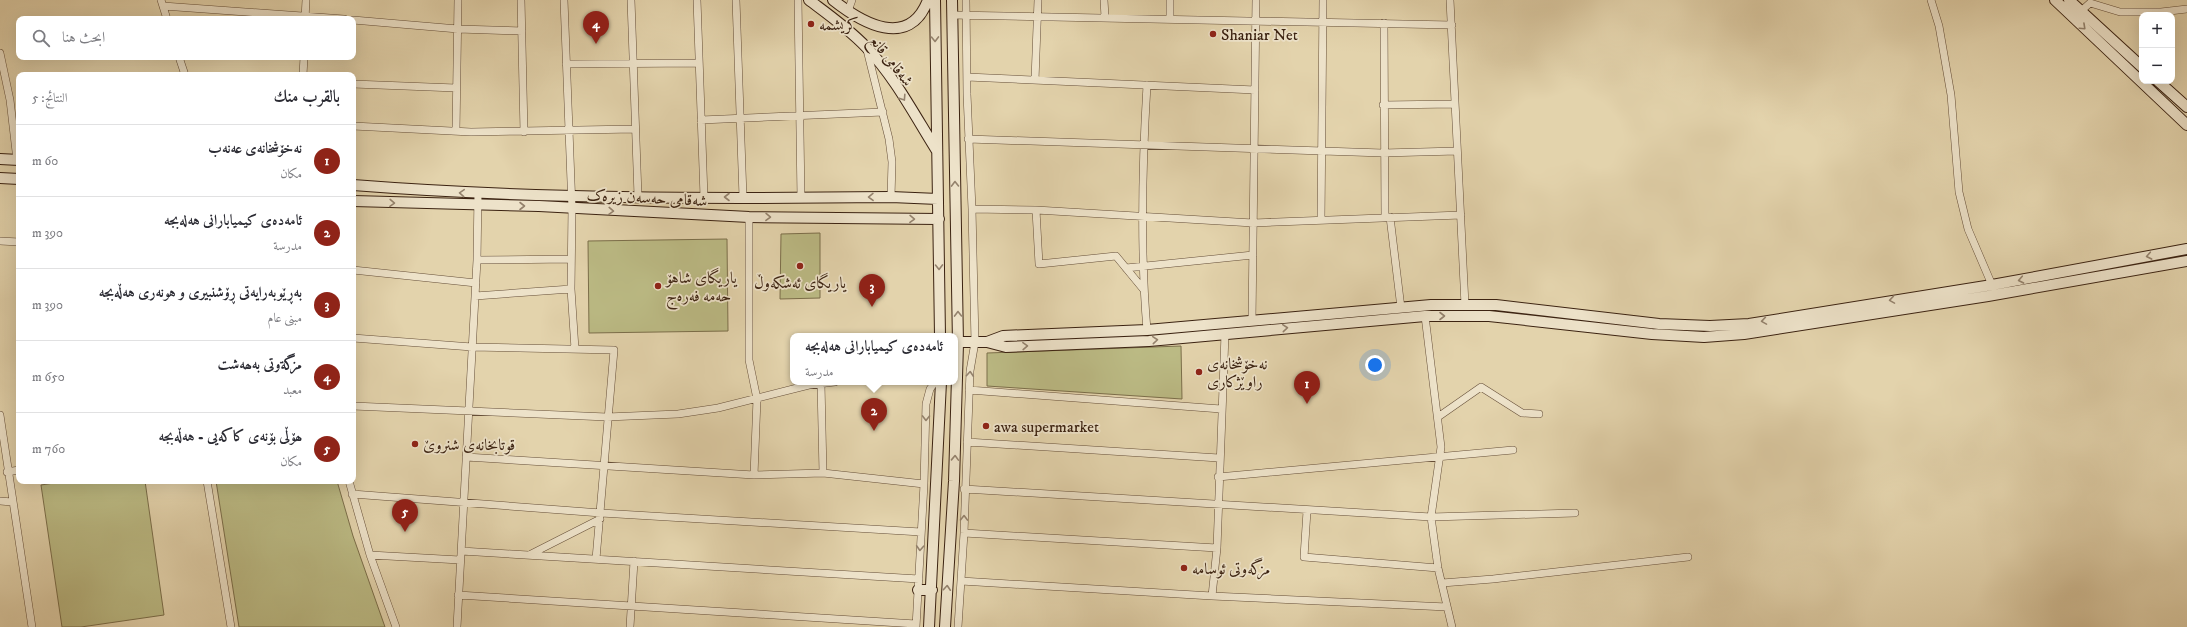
<!DOCTYPE html>
<html lang="ar">
<head>
<meta charset="utf-8">
<style>
	body { margin:0; font-family:"IM FELL DW Pica",Amiri,serif; background:#f7f7f7; color:#2b2b33; direction:rtl }
	.controls { position:absolute; right:12px; top:12px; display:grid; overflow:hidden; border-radius:8px; box-shadow:0 4px 16px #0002 }
	.controls button { width:36px; height:36px; display:grid; place-items:center; padding:0; border:0; border-bottom:1px solid #e1e1e2; background:#fff; color:#2b2b33; font:20px sans-serif }
	.you { position:absolute; left:1375px; top:365px; width:14px; height:14px; margin:-10px; border:3px solid #fff; border-radius:50%; background:#1a73e8; box-shadow:0 0 0 6px #1a73e833 }
	.badge { display:grid; place-items:center; width:26px; height:26px; border-radius:50%; background:#8f2418; color:#fff; font-size:13px; font-weight:700 }
	.pin { position:absolute; translate:-50% -33px; filter:drop-shadow(0 1px 2px #0008) }
	.pin::after { content:''; position:absolute; top:21px; width:14px; height:12px; background:inherit; clip-path:polygon(0 0,100% 0,50% 100%) }
	.popup { position:absolute; left:790px; top:333px; width:168px; height:52px; box-sizing:border-box; display:grid; place-content:center; border-radius:8px; background:#fff; filter:drop-shadow(0 1px 3px #0005); font-size:13px; white-space:nowrap; color:#7c7c81 }
	.popup b { font-size:15px; color:#2b2b33 }
	.popup::after { content:''; position:absolute; left:50%; top:100%; margin-left:-8px; border:8px solid transparent; border-top-color:#fff }
	.list { margin:0; padding:0; list-style:none }
	h2 { display:flex; justify-content:space-between; align-items:center; height:52px; margin:0; padding:0 16px; font-size:17px }
	h2 small { font-size:13px; font-weight:400; color:#7c7c81 }
	.list li { display:grid; grid-template-columns:26px 1fr auto; gap:12px; align-items:center; box-sizing:border-box; height:72px; padding:0 16px; border-top:1px solid #e1e1e2 }
	.list b { display:block; font-size:15px; white-space:nowrap }
	.list p { margin:0; font-size:13px; white-space:nowrap; color:#7c7c81 }
	.list em { font-size:13px; font-style:normal; color:#7c7c81 }
	.icon { flex:none; width:22px; height:22px; fill:none; stroke:currentColor; stroke-width:2; stroke-linecap:round; stroke-linejoin:round }
	.map { position:relative; flex:none; width:2187px; height:627px; overflow:hidden; direction:ltr }
	.search { position:absolute; background:#fff; box-shadow:0 4px 16px #0002; left:16px; top:16px; width:340px; height:44px; display:flex; align-items:center; gap:10px; box-sizing:border-box; padding:0 14px; border-radius:8px; color:#7c7c81; font-size:15px }
	.panel { position:absolute; background:#fff; box-shadow:0 4px 16px #0002; left:16px; top:72px; width:340px; height:412px; border-radius:8px; direction:rtl }
	.map>svg:first-child { display:block }
</style>
</head>
<body>
<div class="map">
<svg width="2187" height="627" viewBox="0 0 2187 627">
	<rect width="100%" height="100%" fill="#e3d3ac"/>
	<filter id="stains"><feTurbulence type="fractalNoise" baseFrequency=".005" numOctaves="4"/><feColorMatrix values="0 0 0 0 .2 0 0 0 0 .09 0 0 0 0 .02 0 0 0 .5 -.17"/></filter>
	<radialGradient id="worn" r=".72"><stop offset=".6" stop-color="#630" stop-opacity="0"/><stop offset="1" stop-color="#630" stop-opacity=".3"/></radialGradient>
	<path fill="#bbba84" stroke="#7b6e4a" d="M 820,233 L 820,298 L 780,299 L 781,234 Z
		M 727,239 L 728,331 L 589,333 L 588,241 Z
		M 1181,346 L 1182,399 L 987,386 L 987,353 Z
		M 67,481 L 145,481 L 164,615 L 81,627 L 62,627 L 41,485 Z
		M 216,481 L 337,481 L 353,536 L 385,627 L 239,627 Z"/>
	<g fill="none" stroke-linecap="round" stroke-linejoin="round">
		<g stroke="#654e38" stroke-width="8">
			<path id="street" d="M 161,0 L 167,19
				M 521,0 L 524,132
				M 564,0 L 572,208 L 571,289 L 575,349
				M 631,0 L 638,196
				M 697,0 L 704,197
				M 736,0 L 743,197
				M 798,0 L 801,198
				M 1104,0 L 1105,17
				M 1170,0 L 1170,18
				M 1450,0 L 1465,305
				M 1931,0 L 1939,26 L 1951,95 L 1959,192 L 1968,229 L 1992,285
				M 163,6 L 344,19
				M 848,11 L 852,0
				M 2081,11 L 2090,3 L 2120,12 L 2161,12 L 2187,9
				M 952,15 L 1452,25
				M 305,19 L 306,0
				M 353,20 L 458,29 L 522,31
				M 1384,23 L 1385,217
				M 867,50 L 889,139 L 892,162 L 891,197
				M 0,53 L 10,100 L 17,160
				M 179,57 L 185,75
				M 566,64 L 699,63
				M 303,75 L 304,57
				M 967,77 L 1255,90
				M 1035,80 L 1038,0
				M 353,84 L 456,88
				M 1147,85 C 1142,167 1140,249 1147,330
				M 1383,105 L 1455,104
				M 701,120 L 883,112
				M 353,126 L 471,132 L 635,129
				M 456,131 L 458,0
				M 968,139 L 1383,153 L 1457,151
				M 972,209 L 1036,210 L 1253,223 L 1461,215
				M 1036,210 L 1039,264 L 1116,256 L 1144,290
				M 749,217 L 749,360 L 757,399 L 754,475
				M 1390,217 L 1401,308
				M 1321,220 L 1323,0
				M 0,241 L 19,242
				M 477,260 L 571,259
				M 1126,268 L 1253,255
				M 353,270 L 476,283
				M 475,296 L 571,289
				M 1425,316 L 1441,447 L 1431,517 L 1438,568 L 1452,627
				M 1252,321 L 1256,0
				M 353,338 L 472,347 L 614,350 L 596,559
				M 821,384 L 823,473
				M 969,390 L 1221,409
				M 353,406 L 607,417 L 678,414 L 718,408 L 809,385 L 835,382
				M 0,415 L 32,627
				M 1438,417 L 1481,387 L 1522,413 L 1539,414
				M 967,442 L 1219,458
				M 466,457 L 754,475 L 823,473 L 924,484
				M 7,472 L 19,470
				M 1218,477 L 1513,450
				M 207,481 L 231,627
				M 349,481 L 370,555 L 396,627
				M 964,489 L 1431,517 L 1575,513
				M 352,494 L 601,513 L 921,532
				M 0,501 L 12,502
				M 1307,511 L 1304,557 L 1438,568
				M 964,533 L 1217,548
				M 461,551 L 919,579
				M 531,554 L 600,519
				M 370,555 L 460,560
				M 961,581 L 1212,596 L 1447,607
				M 1442,583 L 1493,579 L 1688,557
				M 458,595 L 916,624
				M 1212,596 L 1217,548 L 1225,334
				M 457,627 L 477,260 L 478,194
				M 630,627 L 634,561
				M 916,627 L 924,484 L 926,404 L 930,389 L 935,382
				M 958,627 L 964,533 L 970,371 L 975,342 L 972,209 L 967,94 L 966,0"/>
		</g>
		<g stroke="#3b2211" stroke-width="12">
			<path id="secondary" d="M 809,0 C 829,15 849,29 866,47 C 895,77 915,116 937,151
				M 833,0 C 862,23 909,50 928,0
				M 935,0 L 940,336
				M 2055,0 L 2187,125
				M 2069,0 L 2142,67
				M 2158,81 L 2187,107
				M 0,159 L 19,160
				M 0,178 L 19,179
				M 353,185 C 532,199 712,199 891,197 L 938,199
				M 353,201 L 539,206 L 749,217 L 939,219
				M 955,342 L 987,342 L 1006,347 L 1149,341 L 1425,316 L 1489,316 L 1652,334 L 1704,337 L 1744,334 L 1988,296 L 2187,261
				M 987,342 L 1003,336 L 1147,330 L 1431,305 L 1496,305 L 1659,324 L 1710,326 L 1749,324 L 1992,285 L 2187,249
				M 918,590 L 932,590
				M 929,627 L 941,382
				M 945,627 L 954,481 L 958,343 L 952,0"/>
		</g>
		<use href="#street" stroke="#ede2c9" stroke-width="7"/>
		<use href="#secondary" stroke="#ede2c9" stroke-width="10"/>
	</g>
	<defs><path id="oneway-chevron" d="M-2-3.5L2.5 0L-2 3.5" fill="none" stroke-width="1.6" stroke-linecap="round" stroke-linejoin="round"/></defs>
	<g stroke="#94826d">
		<use href="#oneway-chevron" transform="translate(2083 27) rotate(43)"/>
		<use href="#oneway-chevron" transform="translate(935 39) rotate(89)"/>
		<use href="#oneway-chevron" transform="translate(903 98) rotate(57)"/>
		<use href="#oneway-chevron" transform="translate(955 184) rotate(-91)"/>
		<use href="#oneway-chevron" transform="translate(462 193) rotate(-176)"/>
		<use href="#oneway-chevron" transform="translate(727 197) rotate(-180)"/>
		<use href="#oneway-chevron" transform="translate(871 197) rotate(179)"/>
		<use href="#oneway-chevron" transform="translate(392 203) rotate(2)"/>
		<use href="#oneway-chevron" transform="translate(522 206)"/>
		<use href="#oneway-chevron" transform="translate(611 211) rotate(3)"/>
		<use href="#oneway-chevron" transform="translate(768 217) rotate(1)"/>
		<use href="#oneway-chevron" transform="translate(912 219) rotate(1)"/>
		<use href="#oneway-chevron" transform="translate(2149 256) rotate(169)"/>
		<use href="#oneway-chevron" transform="translate(939 267) rotate(89)"/>
		<use href="#oneway-chevron" transform="translate(2021 280) rotate(169)"/>
		<use href="#oneway-chevron" transform="translate(1892 300) rotate(171)"/>
		<use href="#oneway-chevron" transform="translate(958 314) rotate(-91)"/>
		<use href="#oneway-chevron" transform="translate(1442 316)"/>
		<use href="#oneway-chevron" transform="translate(1764 321) rotate(171)"/>
		<use href="#oneway-chevron" transform="translate(1285 328) rotate(-5)"/>
		<use href="#oneway-chevron" transform="translate(1155 340) rotate(-5)"/>
		<use href="#oneway-chevron" transform="translate(1025 346) rotate(-2)"/>
		<use href="#oneway-chevron" transform="translate(970 374) rotate(-86)"/>
		<use href="#oneway-chevron" transform="translate(926 418) rotate(91)"/>
		<use href="#oneway-chevron" transform="translate(955 458) rotate(-88)"/>
		<use href="#oneway-chevron" transform="translate(964 518) rotate(-89)"/>
		<use href="#oneway-chevron" transform="translate(920 548) rotate(93)"/>
		<use href="#oneway-chevron" transform="translate(947 588) rotate(-86)"/>
	</g>
	<g fill="#8f2418" stroke="#ede2c9" stroke-width="1.5">
		<circle cx="811" cy="24" r="4"/>
		<circle cx="1213" cy="34" r="4"/>
		<circle cx="800" cy="266" r="4"/>
		<circle cx="658" cy="286" r="4"/>
		<circle cx="1199" cy="372" r="4"/>
		<circle cx="986" cy="426" r="4"/>
		<circle cx="415" cy="444" r="4"/>
		<circle cx="1184" cy="568" r="4"/>
	</g>
	<g text-anchor="middle" stroke-width="3.5" stroke-linejoin="round" paint-order="stroke">
		<g font-size="16" fill="#3b2211" stroke="#ede2c9" text-anchor="start">
			<text x="819" y="30">کریشمە</text>
			<text x="1221" y="40">Shaniar Net</text>
			<text x="666" y="283">یاریگای شاهۆ<tspan x="666" dy="18">حەمە فەرەج</tspan></text>
			<text x="800" y="288" text-anchor="middle">یاریگای ئەشکەوڵ</text>
			<text x="1207" y="369">نەخۆشخانەی<tspan x="1207" dy="18">راوێژکاری</tspan></text>
			<text x="994" y="432">awa supermarket</text>
			<text x="423" y="450">قوتابخانەی شنروێ</text>
			<text x="1192" y="574">مزگەوتی ئوسامە</text>
		</g>
		<g font-size="16" fill="#3b2211" stroke="#ede2c9">
			<text transform="translate(892 60) rotate(52)" y="6">شەقامی قانع</text>
			<text transform="translate(647 197) rotate(3)" y="6">شەقامی حەسەن زیرەک</text>
		</g>
	</g>
	<rect width="100%" height="100%" filter="url(#stains)"/>
	<rect width="100%" height="100%" fill="url(#worn)"/>
</svg>
<div class="controls">
<button>+</button>
<button>−</button>
</div>
<div class="you"></div>
<div class="pin badge" style="left:1307px;top:404px">1</div>
<div class="pin badge" style="left:874px;top:431px">2</div>
<div class="popup"><b>ئامەدەی کیمیابارانی هەلەبجە</b>مدرسة</div>
<div class="pin badge" style="left:872px;top:307px">3</div>
<div class="pin badge" style="left:596px;top:44px">4</div>
<div class="pin badge" style="left:405px;top:532px">5</div>
<div class="search"><svg class="icon" aria-label="search" viewBox="0 0 24 24"><circle cx="10" cy="10" r="6"/><path d="M15 15l6 6"/></svg>ابحث هنا</div>
<section class="panel">
<h2>بالقرب منك<small>النتائج: 5</small></h2>
<ul class="list">
<li><span class="badge">1</span><div><b>نەخۆشخانەی عەنەب</b><p>مكان</p></div><em>60 m</em></li>
<li><span class="badge">2</span><div><b>ئامەدەی کیمیابارانی هەلەبجە</b><p>مدرسة</p></div><em>390 m</em></li>
<li><span class="badge">3</span><div><b>بەڕێوبەرایەتی ڕۆشنبیری و هونەری هەڵەبجە</b><p>مبنى عام</p></div><em>390 m</em></li>
<li><span class="badge">4</span><div><b>مزگةوتى بەھەشت</b><p>معبد</p></div><em>650 m</em></li>
<li><span class="badge">5</span><div><b>ھۆڵی بۆنەی کاکەیی - هەڵەبجە</b><p>مكان</p></div><em>760 m</em></li>
</ul>
</section>
</div>
</body>
</html>
